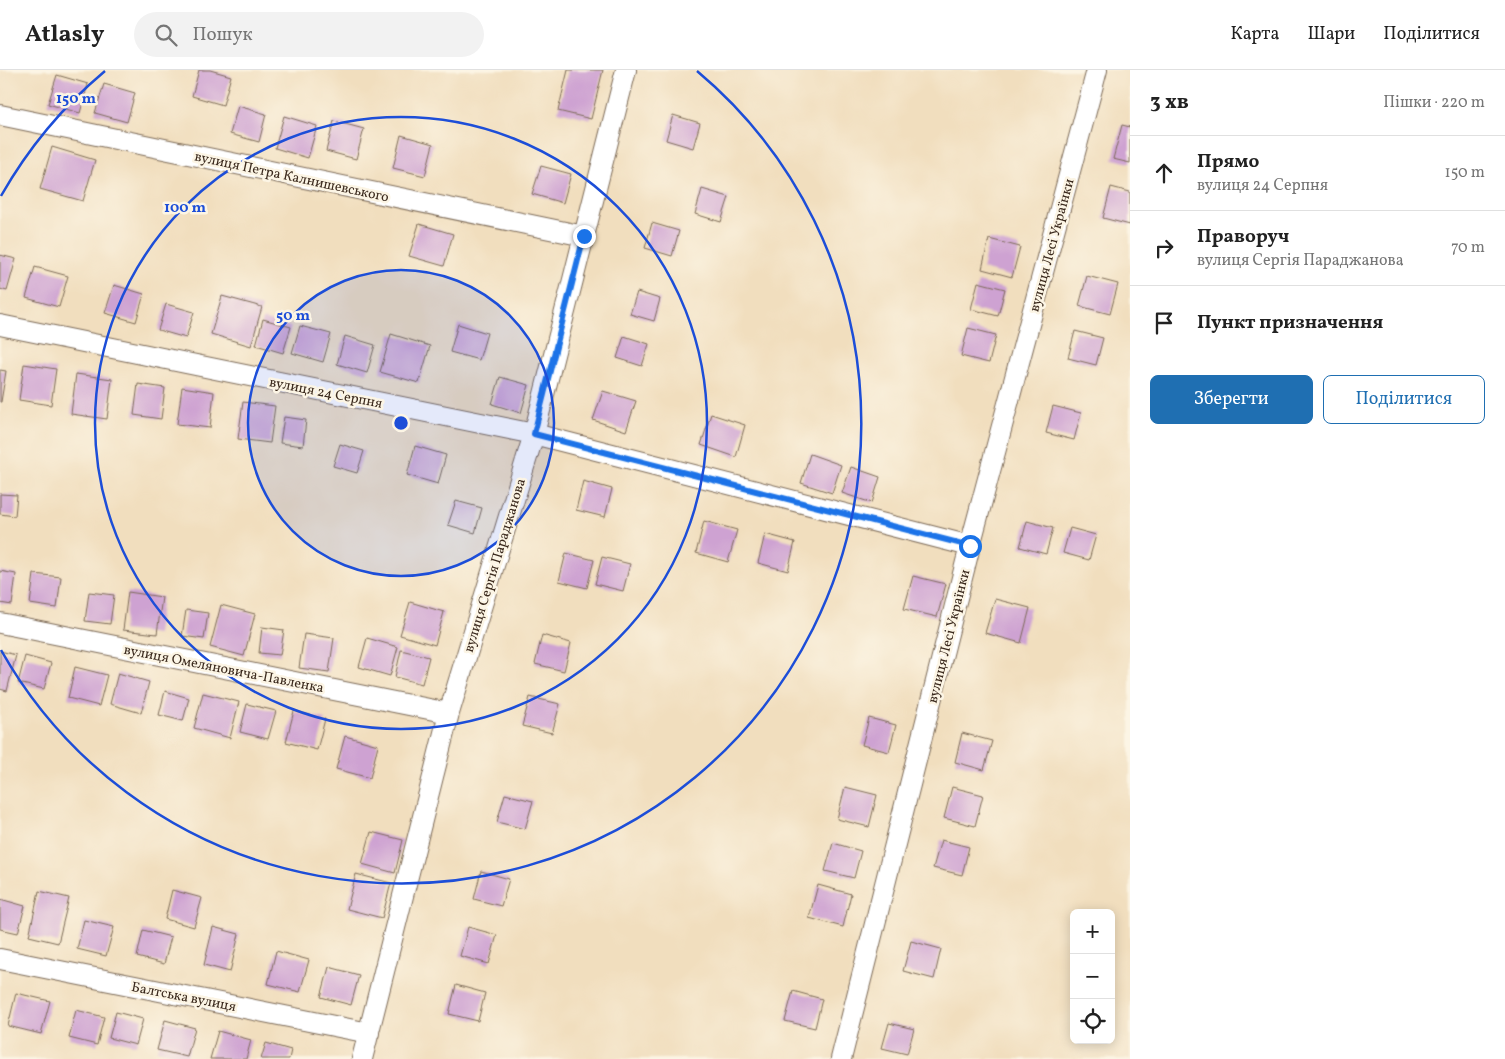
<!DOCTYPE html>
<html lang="uk">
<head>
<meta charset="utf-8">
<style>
	body { margin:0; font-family:Vollkorn,serif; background:#f2f2f2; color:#222 }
	.controls { position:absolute; right:15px; bottom:15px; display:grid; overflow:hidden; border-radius:8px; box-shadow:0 2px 12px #0003 }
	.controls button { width:45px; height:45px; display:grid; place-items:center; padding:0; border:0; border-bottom:1px solid #e0e0e0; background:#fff; color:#222; font:25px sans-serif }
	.stop { position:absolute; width:15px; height:15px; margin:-11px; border:4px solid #1a73e8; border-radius:50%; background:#fff }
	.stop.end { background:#1a73e8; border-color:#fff; box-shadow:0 1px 5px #0008 }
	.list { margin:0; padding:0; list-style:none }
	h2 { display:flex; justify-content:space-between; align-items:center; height:65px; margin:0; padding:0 20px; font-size:21px }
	h2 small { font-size:16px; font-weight:400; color:#767676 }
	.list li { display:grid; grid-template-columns:32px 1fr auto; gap:15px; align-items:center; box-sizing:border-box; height:75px; padding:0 20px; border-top:1px solid #e0e0e0 }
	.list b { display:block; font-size:19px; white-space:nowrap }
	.list p { margin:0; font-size:16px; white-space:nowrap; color:#767676 }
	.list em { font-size:16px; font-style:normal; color:#767676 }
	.actions { display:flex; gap:10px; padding:15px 20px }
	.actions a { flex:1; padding:11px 0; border:1px solid #1f6fb2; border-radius:8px; text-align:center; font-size:18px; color:#1f6fb2 }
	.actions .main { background:#1f6fb2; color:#fff }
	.icon { flex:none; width:28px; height:28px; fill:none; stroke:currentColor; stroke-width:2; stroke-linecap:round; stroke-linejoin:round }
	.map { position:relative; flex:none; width:1130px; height:989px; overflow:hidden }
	header { display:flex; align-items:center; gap:30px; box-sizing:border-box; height:70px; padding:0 25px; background:#fff; border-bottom:1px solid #e0e0e0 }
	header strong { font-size:24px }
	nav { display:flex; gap:28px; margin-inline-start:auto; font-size:18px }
	.search { width:350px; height:45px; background:#f2f2f2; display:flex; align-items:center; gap:12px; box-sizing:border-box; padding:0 18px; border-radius:28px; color:#767676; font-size:19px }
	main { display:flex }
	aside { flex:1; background:#fff }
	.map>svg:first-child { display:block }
</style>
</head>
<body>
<header>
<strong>Atlasly</strong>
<div class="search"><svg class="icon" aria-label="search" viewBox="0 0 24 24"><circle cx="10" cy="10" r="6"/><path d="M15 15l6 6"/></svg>Пошук</div>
<nav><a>Карта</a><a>Шари</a><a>Поділитися</a></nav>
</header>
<main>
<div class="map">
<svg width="1130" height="989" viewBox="0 0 1130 989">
	<rect width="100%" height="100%" fill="#fcf5e5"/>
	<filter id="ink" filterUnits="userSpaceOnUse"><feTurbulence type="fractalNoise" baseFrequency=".02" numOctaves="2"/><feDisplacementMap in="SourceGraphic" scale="10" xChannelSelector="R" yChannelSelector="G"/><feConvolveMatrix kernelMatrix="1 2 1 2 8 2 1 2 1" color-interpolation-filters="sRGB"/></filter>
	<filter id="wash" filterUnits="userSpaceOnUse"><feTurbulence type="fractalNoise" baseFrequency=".0096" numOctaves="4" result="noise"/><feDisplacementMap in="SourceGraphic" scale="20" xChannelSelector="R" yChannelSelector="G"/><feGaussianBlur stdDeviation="1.12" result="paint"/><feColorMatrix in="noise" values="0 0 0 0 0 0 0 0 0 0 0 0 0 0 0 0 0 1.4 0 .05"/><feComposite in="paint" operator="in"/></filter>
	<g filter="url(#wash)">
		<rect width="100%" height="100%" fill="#f1debe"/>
		<g id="blocks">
			<path fill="#cea2d2" d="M 199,0 L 210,0 L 231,6 L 223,35 L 192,26 Z
				M 568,0 L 603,0 L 591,49 L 558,41 Z
				M 57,5 L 88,14 L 80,43 L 48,34 Z
				M 104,14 L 135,23 L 127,52 L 95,43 Z
				M 238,36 L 266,44 L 259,72 L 230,64 Z
				M 673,45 L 700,53 L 693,78 L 666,70 Z
				M 284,46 L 317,56 L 308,88 L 275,78 Z
				M 334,51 L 364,59 L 356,89 L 326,81 Z
				M 1122,55 L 1130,57 L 1130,93 L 1113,89 Z
				M 401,65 L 433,74 L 425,106 L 393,98 Z
				M 52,77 L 95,90 L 83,131 L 40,119 Z
				M 541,96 L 571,104 L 563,133 L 532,124 Z
				M 1111,117 L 1130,122 L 1130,155 L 1103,148 Z
				M 702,119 L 729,127 L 721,152 L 695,144 Z
				M 652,153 L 679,161 L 672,186 L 645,178 Z
				M 419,154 L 453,164 L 444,196 L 409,186 Z
				M 989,169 L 1020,177 L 1012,207 L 982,199 Z
				M 0,185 L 16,189 L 7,221 L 0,219 Z
				M 35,197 L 68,206 L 59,237 L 26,228 Z
				M 1087,206 L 1118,214 L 1110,244 L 1079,236 Z
				M 978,212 L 1005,219 L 998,246 L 971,239 Z
				M 114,215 L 144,224 L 136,252 L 105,243 Z
				M 637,222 L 660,229 L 654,251 L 630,244 Z
				M 222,226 L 262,237 L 251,276 L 211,264 Z
				M 166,234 L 194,242 L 186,268 L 158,260 Z
				M 263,249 L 291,257 L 283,283 L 256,275 Z
				M 458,254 L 487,263 L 479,290 L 450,282 Z
				M 300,256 L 331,264 L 323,292 L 292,283 Z
				M 968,258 L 996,265 L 989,293 L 961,286 Z
				M 1075,261 L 1103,268 L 1096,295 L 1068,288 Z
				M 391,264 L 430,276 L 419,313 L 380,302 Z
				M 345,266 L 375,275 L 367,303 L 337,294 Z
				M 624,266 L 649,274 L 642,296 L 617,288 Z
				M 24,294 L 56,299 L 51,335 L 19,330 Z
				M 0,300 L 6,301 L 1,332 L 0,332 Z
				M 76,304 L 112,309 L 107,349 L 71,344 Z
				M 500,307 L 529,315 L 521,343 L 492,334 Z
				M 138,314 L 165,318 L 161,349 L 134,345 Z
				M 182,317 L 214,322 L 210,358 L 177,354 Z
				M 603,321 L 636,331 L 626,361 L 593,350 Z
				M 243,332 L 275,336 L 270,373 L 238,369 Z
				M 1053,336 L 1081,343 L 1074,370 L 1046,363 Z
				M 711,344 L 745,355 L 736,387 L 701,375 Z
				M 284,347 L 306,350 L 303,376 L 280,373 Z
				M 340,374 L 364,381 L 357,403 L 333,396 Z
				M 415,376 L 446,385 L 438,414 L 407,405 Z
				M 810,384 L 841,395 L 832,423 L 801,413 Z
				M 851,397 L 880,407 L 872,433 L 842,423 Z
				M 583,411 L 612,419 L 605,447 L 576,440 Z
				M 0,424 L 17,425 L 15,446 L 0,444 Z
				M 456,431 L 482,438 L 475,463 L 448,455 Z
				M 704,451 L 737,460 L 728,492 L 696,483 Z
				M 1027,451 L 1053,458 L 1046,484 L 1020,477 Z
				M 1070,458 L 1096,465 L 1089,490 L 1063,483 Z
				M 765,464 L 795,472 L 788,501 L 758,493 Z
				M 566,483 L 594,490 L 587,518 L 559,511 Z
				M 602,487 L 630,494 L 623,521 L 595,514 Z
				M 0,501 L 16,504 L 12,535 L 0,533 Z
				M 34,504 L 61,507 L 57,538 L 30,534 Z
				M 913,506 L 946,514 L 937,547 L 904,539 Z
				M 89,522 L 114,525 L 110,554 L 85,551 Z
				M 128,522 L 162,527 L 157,564 L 123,560 Z
				M 995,529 L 1030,538 L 1021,573 L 985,563 Z
				M 410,532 L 444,542 L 435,575 L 400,565 Z
				M 221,535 L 255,544 L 244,586 L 210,577 Z
				M 186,540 L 208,543 L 204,569 L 182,566 Z
				M 262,557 L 284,560 L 280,585 L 259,583 Z
				M 304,564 L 334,568 L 329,602 L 299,598 Z
				M 542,565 L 571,573 L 564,601 L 535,594 Z
				M 367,568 L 398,577 L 390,606 L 359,597 Z
				M 401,580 L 429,587 L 422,614 L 395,607 Z
				M 0,581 L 16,585 L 7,621 L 0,619 Z
				M 25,586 L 51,593 L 44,619 L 18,613 Z
				M 75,597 L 107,605 L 99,636 L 68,628 Z
				M 118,603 L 149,612 L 141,643 L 110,634 Z
				M 165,621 L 189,628 L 183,651 L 159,645 Z
				M 203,623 L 239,632 L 230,668 L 194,658 Z
				M 530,627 L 560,634 L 552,663 L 522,656 Z
				M 247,634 L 276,641 L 268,669 L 240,662 Z
				M 294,641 L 325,649 L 317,680 L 286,672 Z
				M 869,648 L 896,655 L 889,682 L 862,675 Z
				M 962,663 L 992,671 L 984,700 L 955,692 Z
				M 345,666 L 378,675 L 370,708 L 336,699 Z
				M 845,717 L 877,725 L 869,757 L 837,749 Z
				M 952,717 L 983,725 L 975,756 L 944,748 Z
				M 505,724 L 533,731 L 525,759 L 497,752 Z
				M 371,762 L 403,770 L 395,803 L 362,794 Z
				M 941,770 L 969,777 L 962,805 L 933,798 Z
				M 833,773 L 861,781 L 854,808 L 825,801 Z
				M 481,801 L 509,809 L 501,836 L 474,829 Z
				M 356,804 L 391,813 L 382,848 L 347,839 Z
				M 818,815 L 851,824 L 843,857 L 809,848 Z
				M 172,820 L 202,828 L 194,857 L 165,849 Z
				M 39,821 L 69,828 L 58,873 L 29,866 Z
				M 0,829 L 25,836 L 18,863 L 0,859 Z
				M 84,850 L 114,857 L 106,886 L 77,879 Z
				M 213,857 L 239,864 L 230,902 L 204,895 Z
				M 468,857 L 497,865 L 489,894 L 460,886 Z
				M 143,860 L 171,867 L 164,894 L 137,887 Z
				M 911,871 L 941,879 L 934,909 L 903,901 Z
				M 276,881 L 309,890 L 300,922 L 268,914 Z
				M 329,897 L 359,905 L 351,935 L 321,927 Z
				M 456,915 L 485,923 L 478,951 L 449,944 Z
				M 793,921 L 822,929 L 815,958 L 785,951 Z
				M 16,923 L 50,931 L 41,964 L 8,956 Z
				M 76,940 L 104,947 L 97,975 L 69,968 Z
				M 116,942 L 143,949 L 136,975 L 109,968 Z
				M 165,950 L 195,958 L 187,987 L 157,980 Z
				M 889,953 L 914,959 L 907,984 L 882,978 Z
				M 218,961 L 251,970 L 246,989 L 210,989 Z
				M 266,973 L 291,980 L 289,989 L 261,989 Z"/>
		</g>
	</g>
	<g filter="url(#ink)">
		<use href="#blocks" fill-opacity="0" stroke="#7b6956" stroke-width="1"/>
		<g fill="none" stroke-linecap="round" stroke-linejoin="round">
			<g stroke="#7b6956" stroke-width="22">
				<path id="minor" d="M 0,45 L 584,166
					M 0,255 L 534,364 L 970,476
					M 0,553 L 449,643
					M 0,889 L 369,963
					M 362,989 L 449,643 L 534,364 L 626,0
					M 841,989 L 970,476 L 1097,0"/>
			</g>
			<use href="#minor" stroke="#fff" stroke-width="20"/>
		</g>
	</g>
	<g fill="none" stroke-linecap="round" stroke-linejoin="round" filter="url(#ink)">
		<path stroke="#1a73e8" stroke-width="6" d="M 584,166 L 534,364 L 970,476"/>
	</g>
	<circle cx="401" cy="353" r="153" fill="#1d4ed8" fill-opacity=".12"/>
	<g fill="none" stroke="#1d4ed8" stroke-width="2.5">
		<circle cx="401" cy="353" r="153"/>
		<circle cx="401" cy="353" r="306"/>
		<path d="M1 126A460 460 0 0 1 105 1M697 1A460 460 0 1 1 1 580"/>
	</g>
	<g text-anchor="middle" stroke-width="5" stroke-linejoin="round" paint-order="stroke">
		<g font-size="14" fill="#3b2a1e" stroke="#fcf5e5">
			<text transform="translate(292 106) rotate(12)" y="5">вулиця Петра Калнишевського</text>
			<text transform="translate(1051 175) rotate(-75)" y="5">вулиця Лесі Українки</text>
			<text transform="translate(326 322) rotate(11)" y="5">вулиця 24 Серпня</text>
			<text transform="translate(494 495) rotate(-73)" y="5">вулиця Сергія Параджанова</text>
			<text transform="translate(948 566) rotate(-76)" y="5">вулиця Лесі Українки</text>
			<text transform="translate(224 598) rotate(11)" y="5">вулиця Омеляновича-Павленка</text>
			<text transform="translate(184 926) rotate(11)" y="5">Балтська вулиця</text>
		</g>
	</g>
	<circle cx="401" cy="353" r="8" fill="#1d4ed8" stroke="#fcf5e5" stroke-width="2.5"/>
	<g font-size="15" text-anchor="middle" font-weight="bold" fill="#1d4ed8" stroke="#fcf5e5" stroke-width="5" stroke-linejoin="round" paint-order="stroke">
		<text x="76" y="33">150 m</text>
		<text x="185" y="142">100 m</text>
		<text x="293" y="250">50 m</text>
	</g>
</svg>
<div class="controls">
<button>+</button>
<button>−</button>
<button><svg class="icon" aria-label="locate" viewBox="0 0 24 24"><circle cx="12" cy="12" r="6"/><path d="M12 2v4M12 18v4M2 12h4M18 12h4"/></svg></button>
</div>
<div class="stop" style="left:970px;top:476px"></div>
<div class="stop end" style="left:584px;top:166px"></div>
</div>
<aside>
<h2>3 хв<small>Пішки · 220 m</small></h2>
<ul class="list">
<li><svg class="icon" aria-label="ahead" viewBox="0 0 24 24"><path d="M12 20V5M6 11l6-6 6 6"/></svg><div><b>Прямо</b><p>вулиця 24 Серпня</p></div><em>150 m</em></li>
<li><svg class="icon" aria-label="right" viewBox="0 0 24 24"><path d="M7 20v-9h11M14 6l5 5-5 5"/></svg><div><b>Праворуч</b><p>вулиця Сергія Параджанова</p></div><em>70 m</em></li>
<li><svg class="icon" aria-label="arrive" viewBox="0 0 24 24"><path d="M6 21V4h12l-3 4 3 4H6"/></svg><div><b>Пункт призначення</b></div></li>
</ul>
<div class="actions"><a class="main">Зберегти</a><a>Поділитися</a></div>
</aside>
</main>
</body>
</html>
